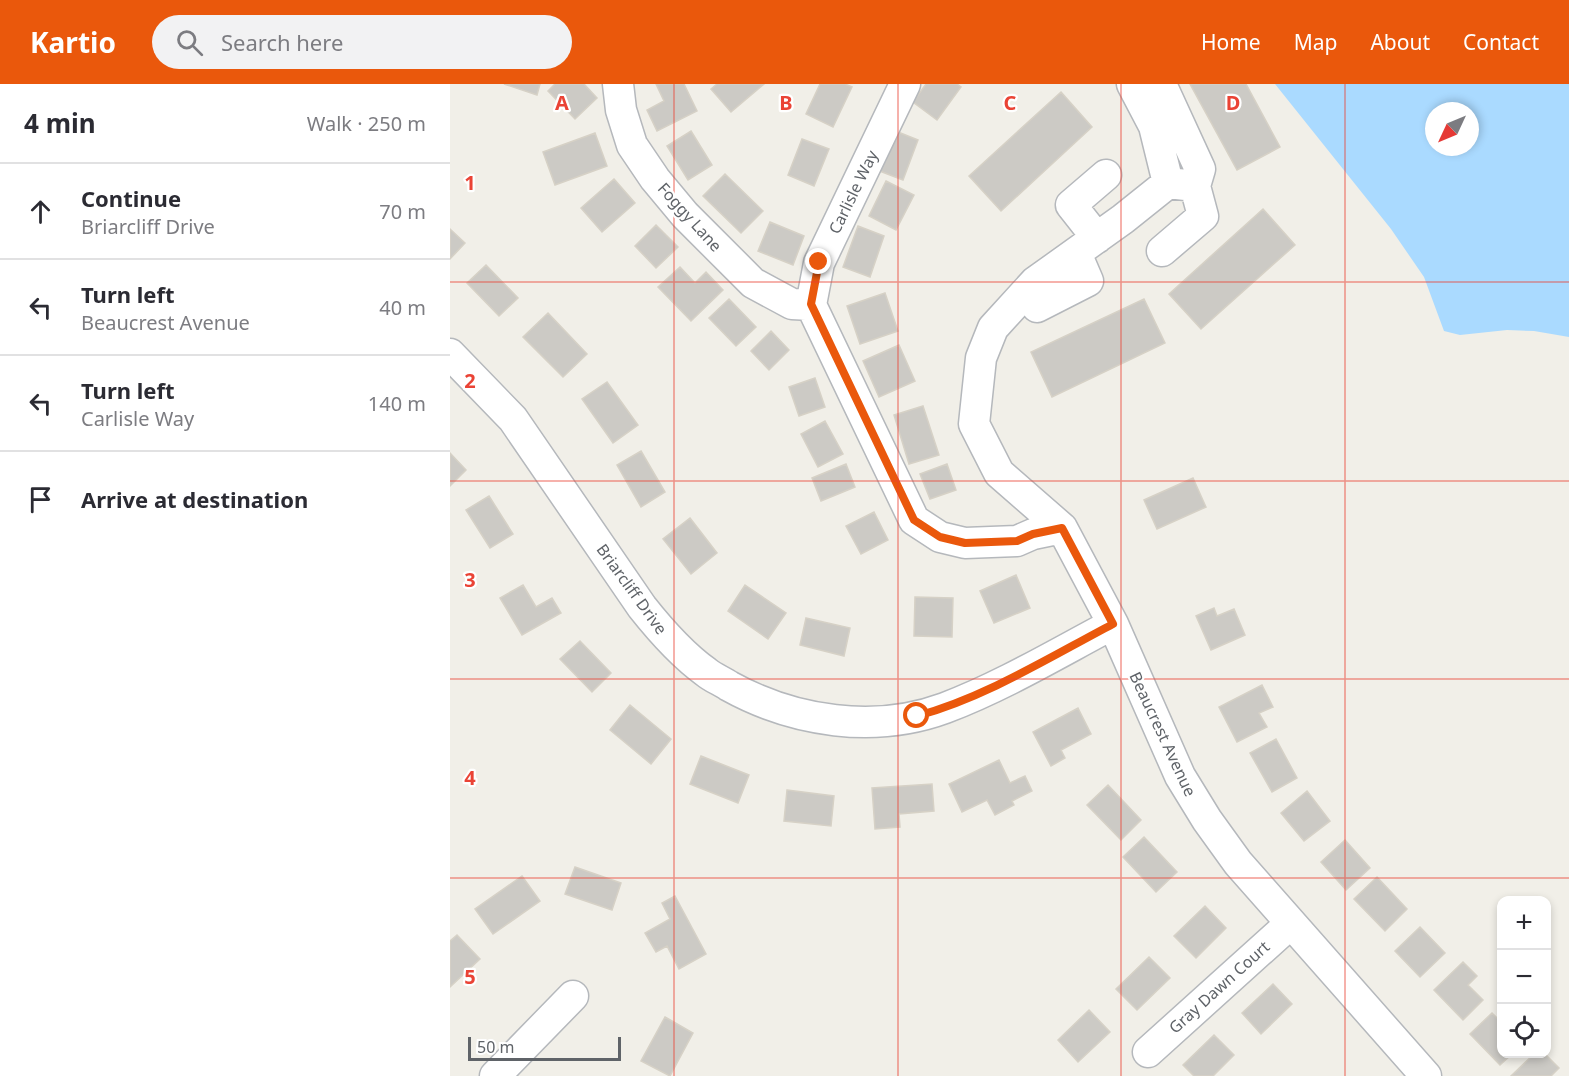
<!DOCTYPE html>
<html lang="en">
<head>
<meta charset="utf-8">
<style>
	body { margin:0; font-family:"Noto Sans",sans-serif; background:#f2f2f3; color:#2b2b33 }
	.controls { position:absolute; right:18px; bottom:18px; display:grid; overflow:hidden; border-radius:12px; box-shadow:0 3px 9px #0003 }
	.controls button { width:54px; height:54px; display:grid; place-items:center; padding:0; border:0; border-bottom:2px solid #e1e1e2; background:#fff; color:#2b2b33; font:30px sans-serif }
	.compass { position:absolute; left:975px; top:18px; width:54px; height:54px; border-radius:50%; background:#fff; box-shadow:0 3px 9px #0003; rotate:226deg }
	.scale { position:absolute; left:18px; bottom:15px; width:153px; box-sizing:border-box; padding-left:6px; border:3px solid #5f6368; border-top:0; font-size:16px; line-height:21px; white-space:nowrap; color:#5f6368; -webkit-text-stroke:4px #fff; paint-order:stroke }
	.stop { position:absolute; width:18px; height:18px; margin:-14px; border:4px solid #ea580c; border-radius:50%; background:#fff }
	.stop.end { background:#ea580c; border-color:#fff; box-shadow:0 2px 6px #0008 }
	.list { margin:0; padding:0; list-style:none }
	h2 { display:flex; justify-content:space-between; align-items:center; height:78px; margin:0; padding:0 24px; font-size:26px }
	h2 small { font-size:20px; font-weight:400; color:#7c7c81 }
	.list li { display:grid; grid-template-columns:39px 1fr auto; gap:18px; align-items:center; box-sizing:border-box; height:96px; padding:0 24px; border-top:2px solid #e1e1e2 }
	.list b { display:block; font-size:22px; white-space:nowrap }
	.list p { margin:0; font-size:20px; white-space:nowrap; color:#7c7c81 }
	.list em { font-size:20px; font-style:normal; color:#7c7c81 }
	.icon { flex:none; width:33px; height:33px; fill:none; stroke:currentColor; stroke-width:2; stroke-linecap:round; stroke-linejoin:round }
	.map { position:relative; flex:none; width:1119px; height:992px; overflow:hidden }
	header { display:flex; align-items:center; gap:36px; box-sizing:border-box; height:84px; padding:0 30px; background:#ea580c; color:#fff }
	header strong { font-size:28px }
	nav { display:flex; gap:33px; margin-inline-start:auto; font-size:21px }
	.search { width:420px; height:54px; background:#f2f2f3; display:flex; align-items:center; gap:15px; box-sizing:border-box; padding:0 21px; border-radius:33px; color:#7c7c81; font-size:22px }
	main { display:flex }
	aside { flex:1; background:#fff }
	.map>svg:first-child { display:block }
</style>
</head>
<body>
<header>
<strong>Kartio</strong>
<div class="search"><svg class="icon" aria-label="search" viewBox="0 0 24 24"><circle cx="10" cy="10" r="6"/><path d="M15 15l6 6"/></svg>Search here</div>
<nav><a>Home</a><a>Map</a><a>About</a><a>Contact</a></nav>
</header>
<main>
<aside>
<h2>4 min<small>Walk · 250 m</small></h2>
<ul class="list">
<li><svg class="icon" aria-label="ahead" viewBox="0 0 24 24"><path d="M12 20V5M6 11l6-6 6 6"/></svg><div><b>Continue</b><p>Briarcliff Drive</p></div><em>70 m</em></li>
<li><svg class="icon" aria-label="left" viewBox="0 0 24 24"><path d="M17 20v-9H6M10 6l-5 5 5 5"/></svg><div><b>Turn left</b><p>Beaucrest Avenue</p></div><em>40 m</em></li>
<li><svg class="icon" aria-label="left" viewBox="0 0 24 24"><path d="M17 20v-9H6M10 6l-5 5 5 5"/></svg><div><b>Turn left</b><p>Carlisle Way</p></div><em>140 m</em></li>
<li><svg class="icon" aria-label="arrive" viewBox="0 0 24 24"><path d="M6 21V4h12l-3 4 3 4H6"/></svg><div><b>Arrive at destination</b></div></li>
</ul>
</aside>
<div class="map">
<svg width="1119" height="992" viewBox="0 0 1119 992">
	<rect width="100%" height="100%" fill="#f1efe8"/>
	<path fill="#aadaff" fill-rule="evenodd" d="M 825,0 L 1119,0 L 1119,253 L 1084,247 L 1057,246 L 1010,251 L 994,247 L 974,193 L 941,145 ZM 984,27 L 1020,27 L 1020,63 L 984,63 Z"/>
	<path fill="#cccac5" stroke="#d6d1c6" stroke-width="1.5" d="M 54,0 L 90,0 L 87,11 Z
		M 105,0 L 134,0 L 147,14 L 125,35 L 98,7 Z
		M 206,0 L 234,0 L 247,27 L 207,47 L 197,26 L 214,17 Z
		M 267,0 L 314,0 L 281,28 L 261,5 Z
		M 370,0 L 395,0 L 402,3 L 383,43 L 356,30 Z
		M 476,0 L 507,0 L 511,3 L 487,36 L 463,18 Z
		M 740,0 L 796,0 L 830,63 L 787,86 Z
		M 611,8 L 642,43 L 551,127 L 519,92 Z
		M 443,46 L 468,56 L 453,96 L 427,86 Z
		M 241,47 L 262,81 L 238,96 L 217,62 Z
		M 145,49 L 157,82 L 105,101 L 93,68 Z
		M 352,55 L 379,65 L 364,102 L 338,91 Z
		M 275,90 L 313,127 L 291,149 L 253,112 Z
		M 164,95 L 185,119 L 152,148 L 131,124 Z
		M 436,97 L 464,111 L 446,146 L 419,132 Z
		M 813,125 L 845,161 L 751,245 L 719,210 Z
		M 320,138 L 354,152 L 343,181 L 308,167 Z
		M 206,141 L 228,163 L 206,184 L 185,162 Z
		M 408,142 L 434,152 L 420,193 L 393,183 Z
		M 0,145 L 15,159 L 0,175 Z
		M 36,181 L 68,214 L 49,232 L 17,199 Z
		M 230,183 L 245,199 L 256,188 L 273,206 L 241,237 L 208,203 Z
		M 435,209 L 448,247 L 410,260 L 397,222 Z
		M 279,215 L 306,243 L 286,262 L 259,234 Z
		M 694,215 L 715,259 L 602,313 L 581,268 Z
		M 98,229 L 137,270 L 113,293 L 73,253 Z
		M 321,247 L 339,266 L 319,286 L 301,267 Z
		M 449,261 L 465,297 L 429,313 L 413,277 Z
		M 365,294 L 375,323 L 349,332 L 339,303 Z
		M 157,298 L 188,341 L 163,359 L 132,315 Z
		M 473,322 L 489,371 L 459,380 L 444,331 Z
		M 375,337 L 393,370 L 368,383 L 351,350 Z
		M 191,367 L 215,408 L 191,423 L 167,381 Z
		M 0,369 L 16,386 L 0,402 Z
		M 396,380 L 405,403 L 371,417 L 362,394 Z
		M 497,380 L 506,406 L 480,415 L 470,390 Z
		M 743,394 L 756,423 L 707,445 L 694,416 Z
		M 39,412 L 63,450 L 40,464 L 16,426 Z
		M 424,428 L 438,456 L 411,470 L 396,442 Z
		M 240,434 L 267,469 L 241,490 L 213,455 Z
		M 566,491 L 580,524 L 544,539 L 530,507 Z
		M 73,501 L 86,523 L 102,514 L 111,529 L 72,551 L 50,514 Z
		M 295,501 L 336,529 L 318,555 L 278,527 Z
		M 465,513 L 503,514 L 502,553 L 464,552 Z
		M 764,524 L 767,532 L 784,525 L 795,551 L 761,566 L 746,532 Z
		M 356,534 L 400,544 L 394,572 L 350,561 Z
		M 130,557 L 161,589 L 142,608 L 110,575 Z
		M 812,601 L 823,623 L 809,629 L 817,643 L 787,658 L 769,623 Z
		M 180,621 L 221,655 L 201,680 L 160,646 Z
		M 628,624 L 641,650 L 611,666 L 615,674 L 601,682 L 583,648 Z
		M 826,655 L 847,694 L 822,708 L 800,669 Z
		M 251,672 L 299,691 L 288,719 L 240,700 Z
		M 549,676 L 560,699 L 575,692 L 582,707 L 562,717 L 564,721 L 545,731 L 537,716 L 512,728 L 499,700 Z
		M 482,700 L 484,727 L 449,730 L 450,743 L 425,745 L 422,704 Z
		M 658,701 L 691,736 L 671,756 L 637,721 Z
		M 337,706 L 384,712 L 381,742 L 334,737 Z
		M 857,707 L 880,737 L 854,757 L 831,729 Z
		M 694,753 L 727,788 L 706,808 L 673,773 Z
		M 895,756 L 920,784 L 896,806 L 871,778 Z
		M 125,783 L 171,799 L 162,826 L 115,810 Z
		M 72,792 L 90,817 L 43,850 L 25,825 Z
		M 927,793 L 957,825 L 935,847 L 904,815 Z
		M 225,812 L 256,870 L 229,885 L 217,862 L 206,868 L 195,849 L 220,835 L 212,819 Z
		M 755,822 L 776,844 L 746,874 L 724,852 Z
		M 970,843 L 995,869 L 970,893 L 945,867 Z
		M 7,851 L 30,875 L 0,903 L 0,857 Z
		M 699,873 L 720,894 L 687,926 L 666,905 Z
		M 1013,878 L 1027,892 L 1018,901 L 1033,916 L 1013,936 L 984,906 Z
		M 823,900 L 842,920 L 811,950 L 792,929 Z
		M 639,926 L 660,948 L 628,978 L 608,956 Z
		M 1042,929 L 1052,939 L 1052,970 L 1062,970 L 1050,981 L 1020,950 Z
		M 215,933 L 243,949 L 220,992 L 191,977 Z
		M 764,951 L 784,971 L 763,992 L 744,992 L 733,981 Z
		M 1084,970 L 1095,970 L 1109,984 L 1101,992 L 1061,992 Z"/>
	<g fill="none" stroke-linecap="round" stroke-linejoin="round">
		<g stroke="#b5b8bc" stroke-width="33">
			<path id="minor" d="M 168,0 L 171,26 L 182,61 L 205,95 L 235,131 L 303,199 L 342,220 L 361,221
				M 455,0 L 369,179 L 361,221 L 464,436 L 490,453 L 515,459 L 567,457 L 583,450 L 612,444
				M 682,0 L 704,42 L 718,99
				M 711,0 L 750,85 L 745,102 L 718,99 L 673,135 L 585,198 L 543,244 L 531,274 L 524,340 L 549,389 L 612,444 L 663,540 L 730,692 L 757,736 L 788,779 L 976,992
				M 647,154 L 621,121 L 656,91
				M 712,167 L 753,132 L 745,102
				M 587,223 L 638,197 L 626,169
				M 0,270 L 63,335 L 192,523 C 211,547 231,570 256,588 C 263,594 272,597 279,602 C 344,638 425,650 495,624 C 553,602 608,569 663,540
				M 698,968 L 841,839
				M 45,992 L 123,912"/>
		</g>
		<use href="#minor" stroke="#fff" stroke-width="30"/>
	</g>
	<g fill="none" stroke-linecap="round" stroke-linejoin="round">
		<path stroke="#ea580c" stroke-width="8" d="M 369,178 L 361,220 L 464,436 L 490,453 L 515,459 L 567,457 L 583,450 L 612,444 L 663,540 C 600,573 536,613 467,632"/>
	</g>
	<path fill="none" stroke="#ea4335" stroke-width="1.5" stroke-opacity="0.55" d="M 224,0 L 224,992M 448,0 L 448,992M 671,0 L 671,992M 895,0 L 895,992M 0,198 L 1119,198M 0,397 L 1119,397M 0,595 L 1119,595M 0,794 L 1119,794"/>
	<g text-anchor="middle" stroke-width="4.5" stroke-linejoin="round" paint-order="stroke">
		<g font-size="16" fill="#5f6368" stroke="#fff">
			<text transform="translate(403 108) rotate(-64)" y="6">Carlisle Way</text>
			<text transform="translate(240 133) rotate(48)" y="6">Foggy Lane</text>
			<text transform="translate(182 505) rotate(54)" y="6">Briarcliff Drive</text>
			<text transform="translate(713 650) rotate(65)" y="6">Beaucrest Avenue</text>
			<text transform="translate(769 903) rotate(-42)" y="6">Gray Dawn Court</text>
		</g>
	</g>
	<g font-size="20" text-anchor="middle" font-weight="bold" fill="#ea4335" stroke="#fff" stroke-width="4.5" stroke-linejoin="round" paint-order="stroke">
		<text x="112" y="26">A</text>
		<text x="336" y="26">B</text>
		<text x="560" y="26">C</text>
		<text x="783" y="26">D</text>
		<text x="20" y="106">1</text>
		<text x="20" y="304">2</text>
		<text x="20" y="503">3</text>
		<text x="20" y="701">4</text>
		<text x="20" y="900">5</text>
	</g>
</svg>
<div class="controls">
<button>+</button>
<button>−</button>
<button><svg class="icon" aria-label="locate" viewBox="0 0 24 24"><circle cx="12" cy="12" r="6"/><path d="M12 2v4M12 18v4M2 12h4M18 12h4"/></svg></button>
</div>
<svg class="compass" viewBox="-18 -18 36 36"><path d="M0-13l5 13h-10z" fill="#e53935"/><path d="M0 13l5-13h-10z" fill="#7c7c81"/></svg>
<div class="scale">50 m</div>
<div class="stop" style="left:467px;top:632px"></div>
<div class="stop end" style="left:369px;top:178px"></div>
</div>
</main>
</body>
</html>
